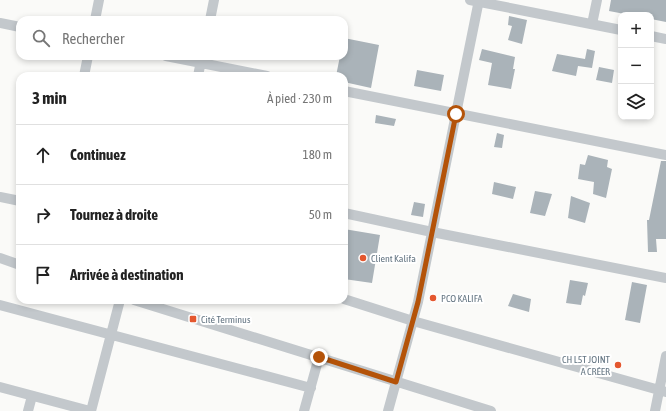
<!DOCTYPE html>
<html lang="fr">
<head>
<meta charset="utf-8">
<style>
	body { margin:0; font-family:"Asap Condensed",sans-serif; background:#f2f2f2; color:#222 }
	.controls { position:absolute; right:12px; top:12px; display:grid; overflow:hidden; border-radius:8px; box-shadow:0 2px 6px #0003 }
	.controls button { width:36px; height:36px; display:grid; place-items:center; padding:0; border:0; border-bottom:1px solid #e0e0e0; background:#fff; color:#222; font:20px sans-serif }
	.stop { position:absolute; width:12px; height:12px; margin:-9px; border:3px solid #b45309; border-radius:50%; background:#fff }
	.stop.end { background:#b45309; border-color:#fff; box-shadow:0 1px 4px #0008 }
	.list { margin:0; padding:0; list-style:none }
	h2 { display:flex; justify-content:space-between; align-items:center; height:52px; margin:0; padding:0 16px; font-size:17px }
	h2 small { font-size:13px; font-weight:400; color:#767676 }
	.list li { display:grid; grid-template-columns:26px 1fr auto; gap:12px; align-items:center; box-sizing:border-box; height:60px; padding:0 16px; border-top:1px solid #e0e0e0 }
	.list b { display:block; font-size:15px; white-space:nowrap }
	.list em { font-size:13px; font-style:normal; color:#767676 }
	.icon { flex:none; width:22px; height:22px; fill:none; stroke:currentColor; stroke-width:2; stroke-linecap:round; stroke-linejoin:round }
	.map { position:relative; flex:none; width:666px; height:411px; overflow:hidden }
	.search { position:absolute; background:#fff; box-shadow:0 2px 6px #0003; left:16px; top:16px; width:332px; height:44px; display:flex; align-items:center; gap:10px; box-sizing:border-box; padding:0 14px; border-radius:12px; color:#767676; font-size:15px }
	.panel { position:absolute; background:#fff; box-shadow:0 2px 6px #0003; left:16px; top:72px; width:332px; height:232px; border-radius:12px }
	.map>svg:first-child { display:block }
</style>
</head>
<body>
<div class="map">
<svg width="666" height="411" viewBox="0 0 666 411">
	<rect width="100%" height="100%" fill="#fafaf8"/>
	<path fill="#aab3b9" d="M 611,0 L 666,0 L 666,22 L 651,19 L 651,15 L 630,15 L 609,11 Z
		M 509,16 L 527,20 L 522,44 L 508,40 L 512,26 L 508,25 Z
		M 344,38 L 379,45 L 371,88 L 344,82 L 344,76 L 336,76 L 340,56 L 344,56 Z
		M 482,49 L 515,57 L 513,69 L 515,69 L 511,89 L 488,85 L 492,63 L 479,60 Z
		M 587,49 L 595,51 L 592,68 L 578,66 L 576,76 L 552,71 L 557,54 L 585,59 Z
		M 599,67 L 614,70 L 612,83 L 596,80 Z
		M 417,70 L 444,75 L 441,91 L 414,86 Z
		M 376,115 L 396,119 L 394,126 L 375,123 Z
		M 497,133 L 504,135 L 502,148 L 494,147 Z
		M 588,155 L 608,160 L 607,167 L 612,169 L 606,198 L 593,194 L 594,182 L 578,179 L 580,164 L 585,165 Z
		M 661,161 L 666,161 L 666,239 L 656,239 L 657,252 L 648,252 L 647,220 L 649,220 Z
		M 494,182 L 516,187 L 513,199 L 492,194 Z
		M 535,191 L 552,194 L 545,216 L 530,213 Z
		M 571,196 L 590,203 L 585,223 L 568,218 Z
		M 414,202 L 425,204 L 423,217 L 411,215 Z
		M 344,229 L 380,235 L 372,283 L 344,279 Z
		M 570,280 L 588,283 L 585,296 L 583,295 L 581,305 L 566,303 Z
		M 632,282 L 647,285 L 640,323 L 625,320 Z
		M 513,294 L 531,299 L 529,312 L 508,306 Z"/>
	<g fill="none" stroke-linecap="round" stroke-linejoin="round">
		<path stroke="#c3c8cc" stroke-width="10" d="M 470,0 L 621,30
			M 95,20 L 99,0
			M 210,20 L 214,0
			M 0,23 L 20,27
			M 592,24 L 597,0
			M 651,36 L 666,39
			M 166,56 L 267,76
			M 84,76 L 88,56
			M 198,76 L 202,56
			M 344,91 L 666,155
			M 0,197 L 20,201
			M 344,213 L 432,232 L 666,278
			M 0,258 L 20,265
			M 344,299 L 413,321 L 666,392
			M 134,300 L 491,411
			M 0,305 L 311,388
			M 0,387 L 90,411
			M 28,411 L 32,396
			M 91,411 L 120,300
			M 304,411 L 319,357
			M 388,411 L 418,302 L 479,0
			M 655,411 L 666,356"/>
	</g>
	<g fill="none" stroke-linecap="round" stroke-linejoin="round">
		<path stroke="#b45309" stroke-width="5" d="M 319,357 L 396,382 L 418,302 L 456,114"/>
	</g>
	<g fill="#e4572e" stroke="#fff" stroke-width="1.5">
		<circle cx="363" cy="258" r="4"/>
		<circle cx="433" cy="298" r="4"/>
		<rect x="189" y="315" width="8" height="8" rx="2"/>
		<circle cx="618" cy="365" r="4"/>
	</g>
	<g text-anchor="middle" stroke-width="4" stroke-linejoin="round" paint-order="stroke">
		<g font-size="10" fill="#657683" stroke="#fff" text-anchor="start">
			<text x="371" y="262">Client Kalifa</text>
			<text x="441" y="302">PCO KALIFA</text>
			<text x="201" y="323">Cité Terminus</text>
			<text x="610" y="363" text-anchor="end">CH L5T JOINT<tspan x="610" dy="12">A CRÉER</tspan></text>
		</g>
	</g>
</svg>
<div class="controls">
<button>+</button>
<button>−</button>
<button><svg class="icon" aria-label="layers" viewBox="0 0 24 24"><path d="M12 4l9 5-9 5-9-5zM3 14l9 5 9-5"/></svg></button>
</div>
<div class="stop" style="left:456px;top:114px"></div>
<div class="stop end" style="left:319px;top:357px"></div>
<div class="search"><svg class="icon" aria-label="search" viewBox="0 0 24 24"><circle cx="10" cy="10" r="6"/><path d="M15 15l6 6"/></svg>Rechercher</div>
<section class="panel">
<h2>3 min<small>À pied · 230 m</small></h2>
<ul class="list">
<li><svg class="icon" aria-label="ahead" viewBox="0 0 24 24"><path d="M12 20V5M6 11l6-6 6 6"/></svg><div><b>Continuez</b></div><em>180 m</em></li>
<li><svg class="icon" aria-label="right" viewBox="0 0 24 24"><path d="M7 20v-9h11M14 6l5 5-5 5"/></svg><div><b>Tournez à droite</b></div><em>50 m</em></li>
<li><svg class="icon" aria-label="arrive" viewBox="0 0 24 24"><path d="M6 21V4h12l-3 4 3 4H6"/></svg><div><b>Arrivée à destination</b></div></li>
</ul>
</section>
</div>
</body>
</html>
